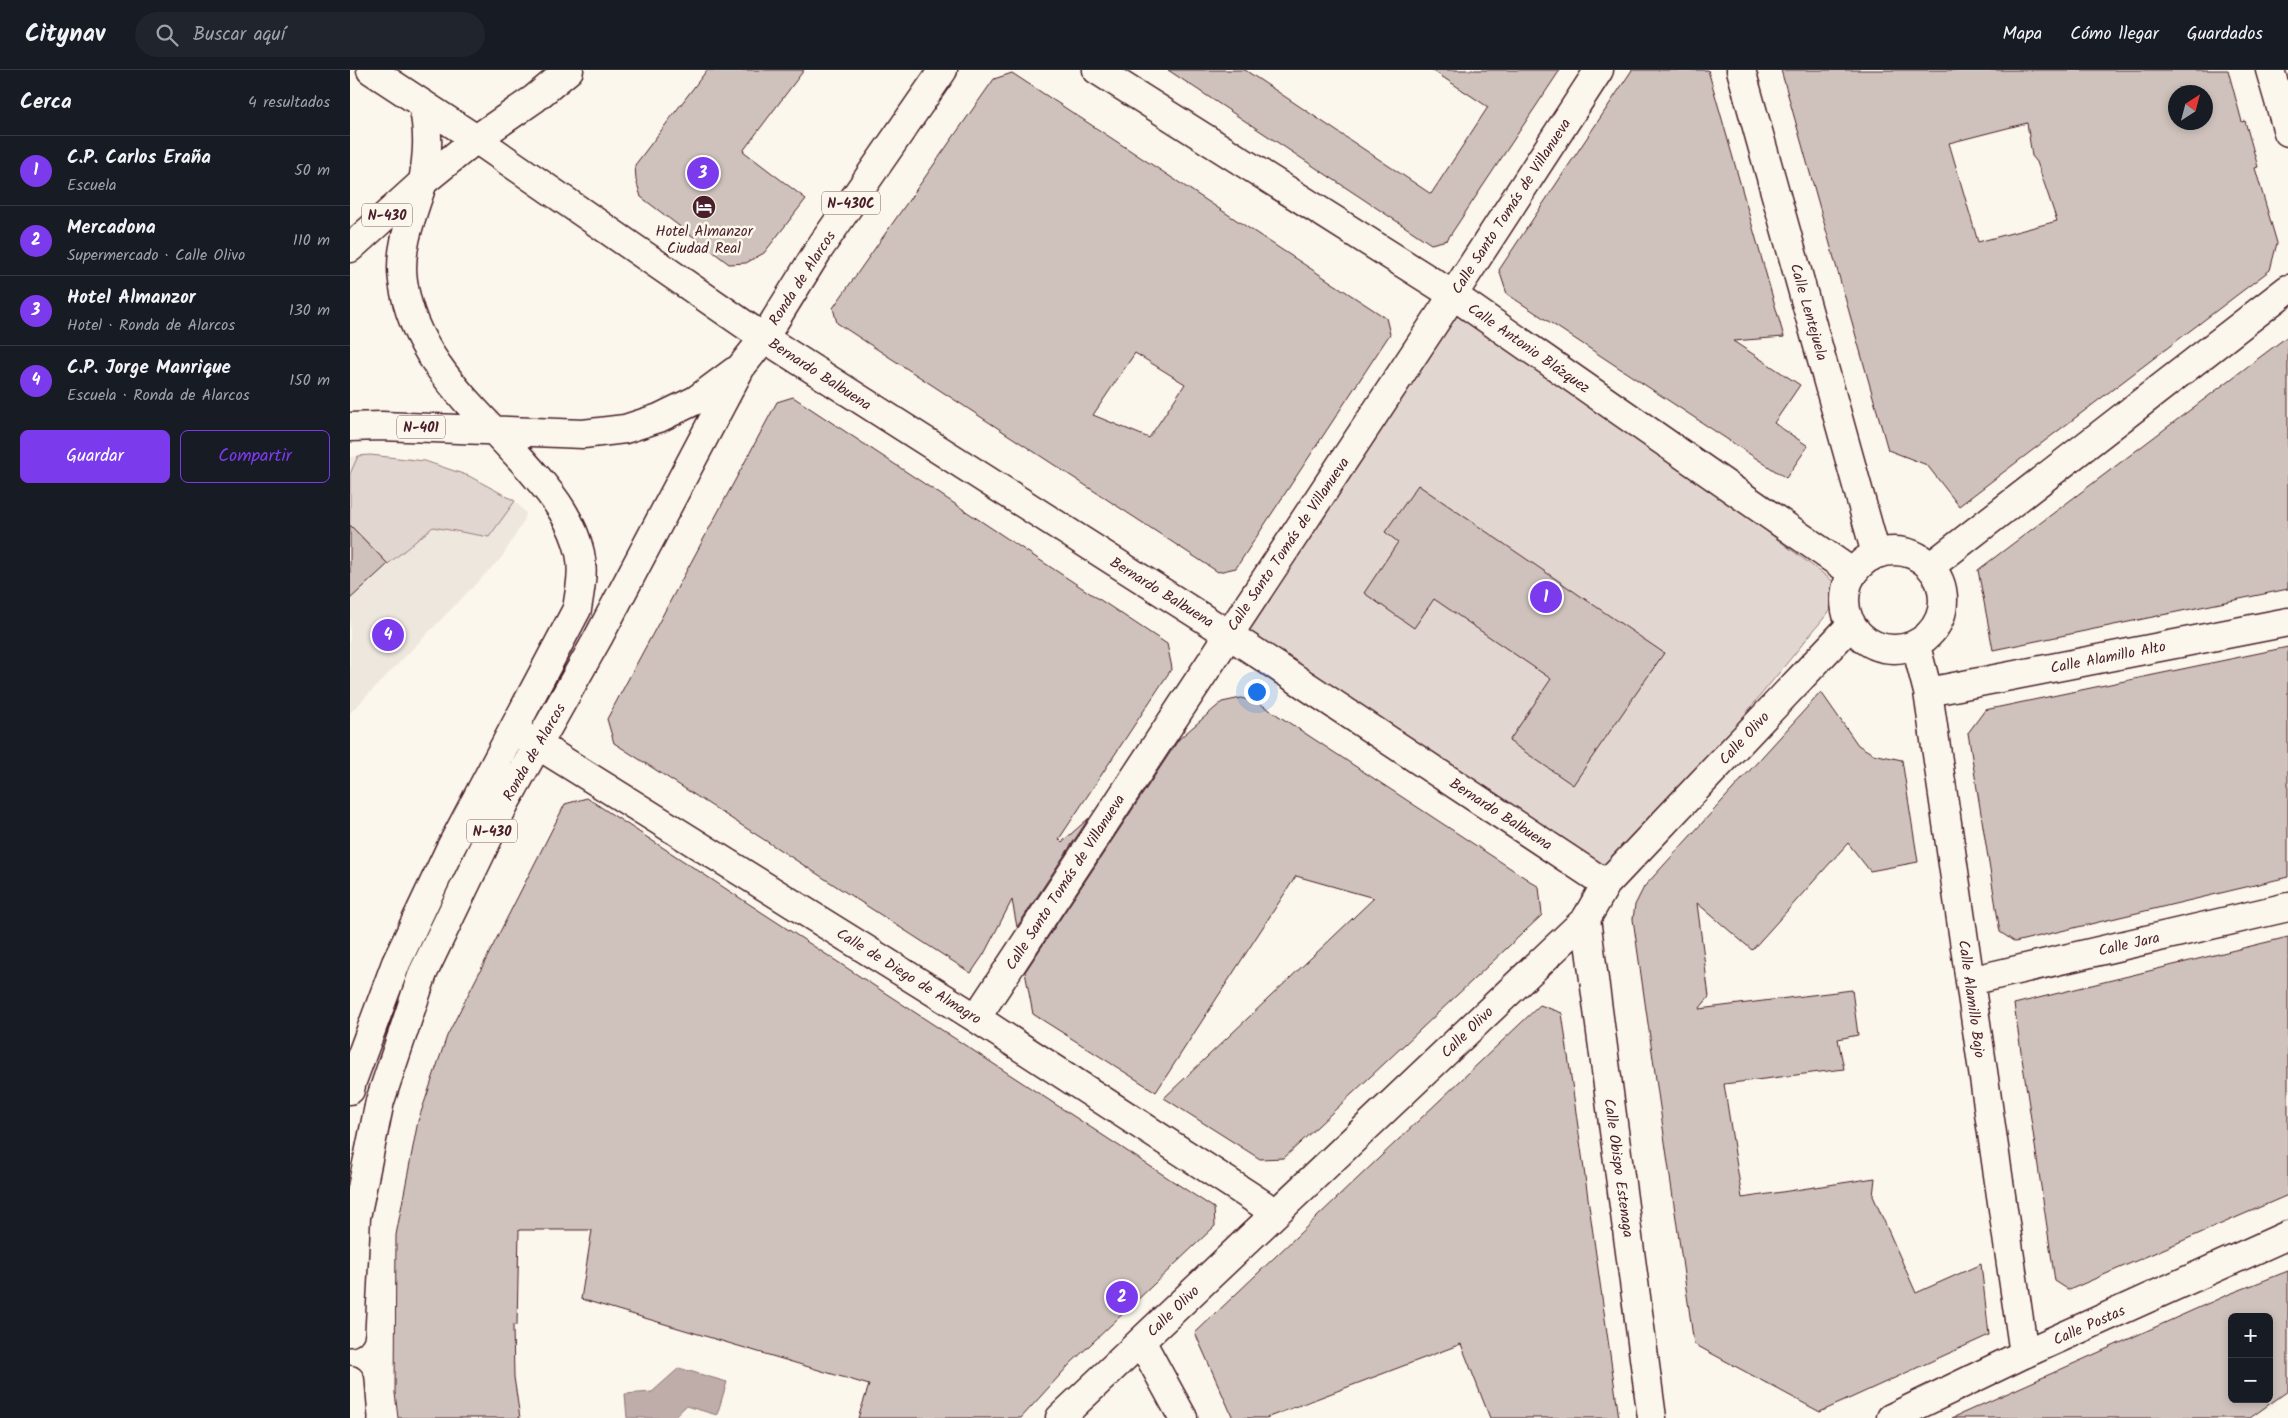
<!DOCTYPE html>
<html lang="es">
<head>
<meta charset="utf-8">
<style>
	body { margin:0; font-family:Kalam,sans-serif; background:#20242c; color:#f1f3f6 }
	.controls { position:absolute; right:15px; bottom:15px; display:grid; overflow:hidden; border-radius:8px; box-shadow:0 2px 8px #0003 }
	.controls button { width:45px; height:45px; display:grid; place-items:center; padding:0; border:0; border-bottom:1px solid #363941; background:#171b24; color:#f1f3f6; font:25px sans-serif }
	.compass { position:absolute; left:1818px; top:15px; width:45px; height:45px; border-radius:50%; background:#171b24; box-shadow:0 2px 8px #0003; rotate:36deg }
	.you { position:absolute; left:906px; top:621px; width:18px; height:18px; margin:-12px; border:4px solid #fff; border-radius:50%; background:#1a73e8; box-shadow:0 0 0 8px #1a73e833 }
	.badge { display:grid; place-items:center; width:32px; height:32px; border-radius:50%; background:#7c3aed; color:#fff; font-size:16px; font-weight:700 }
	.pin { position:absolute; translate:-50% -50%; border:2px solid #fff; box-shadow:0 1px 5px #0006 }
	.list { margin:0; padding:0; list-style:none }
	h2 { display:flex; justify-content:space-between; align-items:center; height:65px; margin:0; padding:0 20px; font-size:21px }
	h2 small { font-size:16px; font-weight:400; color:#9ea1a6 }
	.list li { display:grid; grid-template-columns:32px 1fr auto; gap:15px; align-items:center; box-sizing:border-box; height:70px; padding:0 20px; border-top:1px solid #363941 }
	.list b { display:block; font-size:19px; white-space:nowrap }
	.list p { margin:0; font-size:16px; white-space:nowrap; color:#9ea1a6 }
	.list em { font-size:16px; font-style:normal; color:#9ea1a6 }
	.actions { display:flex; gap:10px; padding:15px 20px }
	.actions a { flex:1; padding:11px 0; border:1px solid #7c3aed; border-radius:8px; text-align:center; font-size:18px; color:#7c3aed }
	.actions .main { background:#7c3aed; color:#fff }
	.icon { flex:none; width:28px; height:28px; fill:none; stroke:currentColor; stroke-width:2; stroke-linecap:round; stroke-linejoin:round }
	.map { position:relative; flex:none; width:1938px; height:1348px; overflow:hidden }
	header { display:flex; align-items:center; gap:30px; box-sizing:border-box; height:70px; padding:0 25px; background:#171b24; border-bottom:1px solid #363941 }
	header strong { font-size:24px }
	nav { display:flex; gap:28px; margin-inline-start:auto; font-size:18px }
	.search { width:350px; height:45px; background:#20242c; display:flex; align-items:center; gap:12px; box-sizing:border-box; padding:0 18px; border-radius:28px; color:#9ea1a6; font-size:19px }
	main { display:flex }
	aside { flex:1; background:#171b24 }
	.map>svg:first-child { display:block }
</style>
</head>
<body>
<header>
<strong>Citynav</strong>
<div class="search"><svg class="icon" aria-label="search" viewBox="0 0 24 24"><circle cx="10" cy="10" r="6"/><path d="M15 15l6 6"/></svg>Buscar aquí</div>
<nav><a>Mapa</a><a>Cómo llegar</a><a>Guardados</a></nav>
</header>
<main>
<aside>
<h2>Cerca<small>4 resultados</small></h2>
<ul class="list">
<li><span class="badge">1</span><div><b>C.P. Carlos Eraña</b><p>Escuela</p></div><em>50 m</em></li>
<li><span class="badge">2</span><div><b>Mercadona</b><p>Supermercado · Calle Olivo</p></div><em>110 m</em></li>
<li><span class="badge">3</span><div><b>Hotel Almanzor</b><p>Hotel · Ronda de Alarcos</p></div><em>130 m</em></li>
<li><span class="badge">4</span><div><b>C.P. Jorge Manrique</b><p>Escuela · Ronda de Alarcos</p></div><em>150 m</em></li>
</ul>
<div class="actions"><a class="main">Guardar</a><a>Compartir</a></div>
</aside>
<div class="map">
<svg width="1938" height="1348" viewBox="0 0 1938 1348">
	<rect width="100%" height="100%" fill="#fbf7ec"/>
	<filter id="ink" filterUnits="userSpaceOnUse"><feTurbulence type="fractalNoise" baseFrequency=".02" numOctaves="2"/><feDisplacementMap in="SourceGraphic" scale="10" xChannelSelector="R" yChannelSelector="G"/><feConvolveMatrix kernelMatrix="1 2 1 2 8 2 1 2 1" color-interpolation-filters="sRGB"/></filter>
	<g filter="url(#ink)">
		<path fill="#eee7de" d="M 20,385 L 75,391 L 119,406 L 151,422 L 165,431 L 176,443 L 174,451 L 152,487 L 0,643 L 0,387 Z"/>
		<path fill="#e2d7d0" stroke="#967b7e" d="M 1103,225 L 1496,521 L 1256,814 L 878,564 Z
			M 20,385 L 75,391 L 119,406 L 165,431 L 139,467 L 83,457 L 38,494 L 0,455 L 0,404 L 8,386 Z"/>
		<path fill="#bfadaa" stroke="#907477" d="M 329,1298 L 377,1312 L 367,1345 L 336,1336 L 323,1348 L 277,1348 L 275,1324 L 302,1322 Z"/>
		<path fill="#cfc2bc" stroke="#4a1f2b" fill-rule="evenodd" d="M 357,0 L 454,0 L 393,81 L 456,129 L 414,183 L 396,193 L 379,194 L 291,127 L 286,110 L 285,95 Z
			M 818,0 L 895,0 L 1081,124 L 1138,37 L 1082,0 L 1210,0 L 1097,170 L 1081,174 Z
			M 1282,0 L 1358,0 L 1434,267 L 1383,271 L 1450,315 L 1424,353 L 1458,376 L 1436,408 L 1157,224 L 1149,200 Z
			M 1431,0 L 1878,0 L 1892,52 L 1895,51 L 1908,97 L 1905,98 L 1927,173 L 1920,200 L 1609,436 L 1577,395 L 1538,380 ZM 1826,22 L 1856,22 L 1856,52 L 1826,52 ZM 1677,53 L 1682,86 L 1687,92 L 1707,151 L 1628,172 L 1599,73 Z
			M 662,3 L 1036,248 L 1040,264 L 886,498 L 868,502 L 487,253 L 483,238 L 644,9 ZM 785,283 L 835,314 L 799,368 L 743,345 Z
			M 1938,266 L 1938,519 L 1643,580 L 1628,500 Z
			M 443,327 L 817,574 L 822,598 L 709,769 L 712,772 L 739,748 L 667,857 L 662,830 L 634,884 L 621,903 L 264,673 L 257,649 L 427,332 Z
			M 1068,415 L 1314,583 L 1223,715 L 1159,671 L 1201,609 L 1084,529 L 1064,558 L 1014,523 L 1048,472 L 1035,462 Z
			M 0,455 L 38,494 L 0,529 Z
			M 1938,577 L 1938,807 L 1665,872 L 1650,862 L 1618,663 L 1635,640 Z
			M 1471,622 L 1508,675 L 1523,684 L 1552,690 L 1568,792 L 1520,801 L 1498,773 L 1402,880 L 1347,833 L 1359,927 L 1349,939 L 1502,920 L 1508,965 L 1488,969 L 1494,999 L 1374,1014 L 1392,1128 L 1525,1108 L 1523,1126 L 1566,1223 L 1631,1194 L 1639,1265 L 1470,1342 L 1344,1274 L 1283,849 L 1285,835 L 1294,817 Z
			M 891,628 L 909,633 L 1189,817 L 1192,845 L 934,1088 L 910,1089 L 814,1028 L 1024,828 L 946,806 L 806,1022 L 683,944 L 675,902 L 829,669 L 872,632 Z
			M 237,728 L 864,1138 L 865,1156 L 720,1294 L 671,1348 L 508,1348 L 519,1315 L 231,1229 L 242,1160 L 169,1160 L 167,1255 L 163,1255 L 164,1307 L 170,1348 L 48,1348 L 45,1323 L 46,1165 L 68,1051 L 97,966 L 215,734 Z
			M 1938,867 L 1938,1125 L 1719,1220 L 1705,1211 L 1664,934 Z
			M 1190,935 L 1212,943 L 1269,1348 L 1140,1348 L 1111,1274 L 916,1348 L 883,1348 L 845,1263 Z
			M 1938,1201 L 1938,1321 L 1900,1348 L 1602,1348 L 1877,1225 ZM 1882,1247 L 1919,1247 L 1919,1329 L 1882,1329 Z"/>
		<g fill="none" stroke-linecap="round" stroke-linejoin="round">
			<g stroke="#4a1f2b" stroke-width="31">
				<path id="minor" d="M 21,0 L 126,69 L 414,268 L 878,564 L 1256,814
					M 747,0 L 1103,225 L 1503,503
					M 1391,0 L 1526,484
					M 1920,0 L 1938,62
					M 73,34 C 79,63 78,83 73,112
					M1495 530a49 49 0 1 1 98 0a49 49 0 1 1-98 0Z
					M 1581,496 L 1938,219
					M 1566,576 L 1578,622 L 1674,1284
					M 1578,622 L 1938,552
					M 167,662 L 626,948 L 926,1143
					M 1236,849 L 1302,1348
					M 1620,911 L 1938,837
					M 626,948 L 1103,225 L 1249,0
					M 791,1271 L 833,1348
					M 710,1348 L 1236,849 L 1256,814 L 1501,555
					M 1541,1348 L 1674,1284 L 1938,1165"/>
			</g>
			<g stroke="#4a1f2b" stroke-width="31">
				<path id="trunk" d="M 0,178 L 73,112 L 126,69 L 184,29 L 219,0
					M 0,357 L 31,356 L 233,364 L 275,359 L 309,348 L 346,330 L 385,301
					M 0,1020 L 2,1011 L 46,893 L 100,779 L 227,539 C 230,520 234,501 230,483 C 223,452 205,428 185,405 C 134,345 64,294 53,211 C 48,178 63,143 73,112
					M 0,1262 L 6,1147 L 30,1031 L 73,903 L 155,733 L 248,568 L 391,297 L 414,268 L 469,179 L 593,0
					M 0,1310 L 3,1348"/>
			</g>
			<use href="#minor" stroke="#fbf7ec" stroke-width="28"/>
			<use href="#trunk" stroke="#fbf7ec" stroke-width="28"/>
		</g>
	</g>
	<defs>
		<g id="hotel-disc" transform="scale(1.25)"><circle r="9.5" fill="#4a1f2b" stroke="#fbf7ec"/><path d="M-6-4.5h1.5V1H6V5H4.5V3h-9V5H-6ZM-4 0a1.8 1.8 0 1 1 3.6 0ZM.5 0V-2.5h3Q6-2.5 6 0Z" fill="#fff"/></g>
	</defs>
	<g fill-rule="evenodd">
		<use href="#hotel-disc" x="354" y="137"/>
	</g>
	<g text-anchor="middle" stroke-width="5" stroke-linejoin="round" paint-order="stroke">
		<g fill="#fbf7ec" stroke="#7f6065" stroke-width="1">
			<rect x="472" y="121.5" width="58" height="23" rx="4"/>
			<rect x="12" y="133.5" width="50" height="23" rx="4"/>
			<rect x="47" y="345.5" width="48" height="23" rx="4"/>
			<rect x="117" y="749.5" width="50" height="23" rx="4"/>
		</g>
		<g font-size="14" font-weight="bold" fill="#4a1f2b">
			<text x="501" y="138">N-430C</text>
			<text x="37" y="150">N-430</text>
			<text x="71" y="362">N-401</text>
			<text x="142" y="766">N-430</text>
		</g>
		<g font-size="15" fill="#4a1f2b" stroke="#fbf7ec">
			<text transform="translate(1161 136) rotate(-57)" y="5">Calle Santo Tomás de Villanueva</text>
			<text transform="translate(452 208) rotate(-57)" y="5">Ronda de Alarcos</text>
			<text transform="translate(1459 242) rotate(74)" y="5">Calle Lentejuela</text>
			<text transform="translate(1179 278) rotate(35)" y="5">Calle Antonio Blázquez</text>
			<text transform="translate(470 304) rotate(33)" y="5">Bernardo Balbuena</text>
			<text transform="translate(938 474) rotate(-56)" y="5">Calle Santo Tomás de Villanueva</text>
			<text transform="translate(812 522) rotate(32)" y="5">Bernardo Balbuena</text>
			<text transform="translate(1758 587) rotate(-11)" y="5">Calle Alamillo Alto</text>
			<text transform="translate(1394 668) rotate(-47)" y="5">Calle Olivo</text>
			<text transform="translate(184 682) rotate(-60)" y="5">Ronda de Alarcos</text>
			<text transform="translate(1151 744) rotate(33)" y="5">Bernardo Balbuena</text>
			<text transform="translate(715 812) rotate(-57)" y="5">Calle Santo Tomás de Villanueva</text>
			<text transform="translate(1779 874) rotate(-13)" y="5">Calle Jara</text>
			<text transform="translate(559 906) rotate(32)" y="5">Calle de Diego de Almagro</text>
			<text transform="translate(1622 929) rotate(82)" y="5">Calle Alamillo Bajo</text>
			<text transform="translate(1117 962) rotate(-44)" y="5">Calle Olivo</text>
			<text transform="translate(1269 1098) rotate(82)" y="5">Calle Obispo Estenaga</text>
			<text transform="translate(823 1241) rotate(-44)" y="5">Calle Olivo</text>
			<text transform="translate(1739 1255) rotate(-24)" y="5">Calle Postas</text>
		</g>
		<g font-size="15" fill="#4a1f2b" stroke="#fbf7ec">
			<text x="354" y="166">Hotel Almanzor<tspan x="354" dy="17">Ciudad Real</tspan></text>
		</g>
	</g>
</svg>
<div class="controls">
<button>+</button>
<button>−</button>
</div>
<svg class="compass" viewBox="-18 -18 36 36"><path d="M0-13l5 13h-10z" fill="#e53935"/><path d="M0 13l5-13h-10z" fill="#9ea1a6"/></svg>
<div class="you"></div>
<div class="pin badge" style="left:1196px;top:527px">1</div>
<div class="pin badge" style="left:772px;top:1227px">2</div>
<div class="pin badge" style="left:353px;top:103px">3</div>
<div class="pin badge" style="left:38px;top:565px">4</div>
</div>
</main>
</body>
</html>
